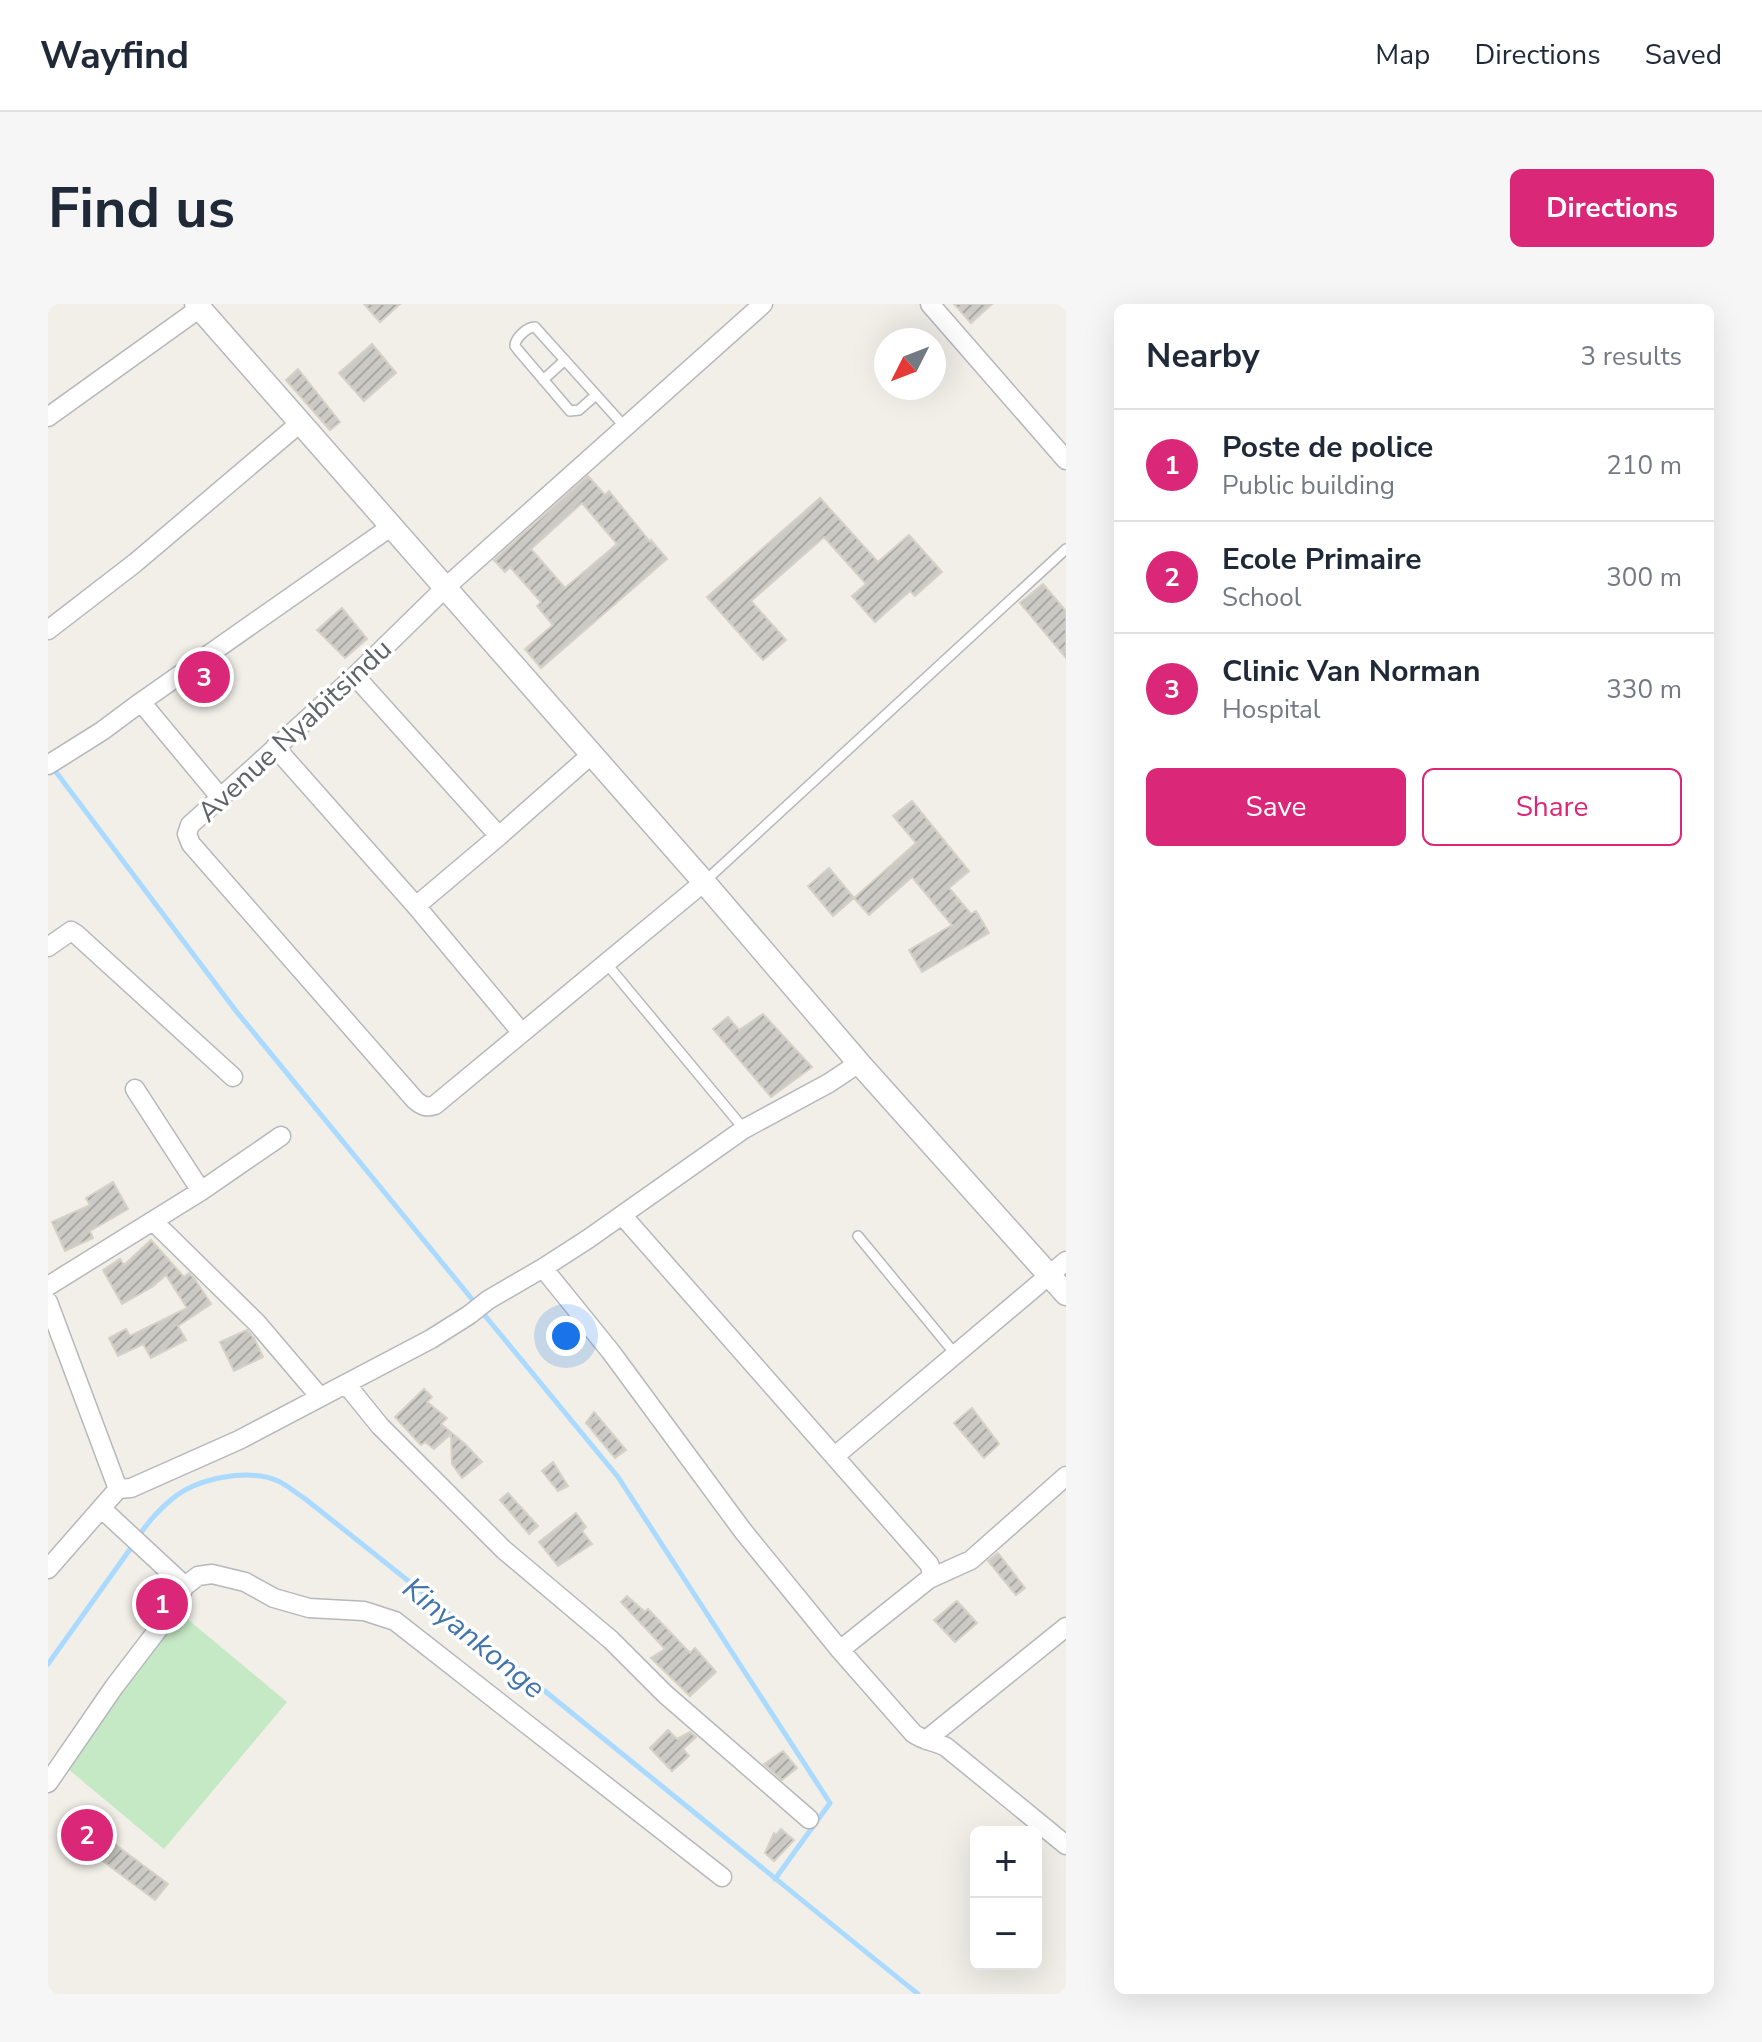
<!DOCTYPE html>
<html lang="en">
<head>
<meta charset="utf-8">
<style>
	body { margin:0; font-family:"Nunito Sans",sans-serif; background:#f6f6f7; color:#1f2937 }
	.controls { position:absolute; right:24px; bottom:24px; display:grid; overflow:hidden; border-radius:12px; box-shadow:0 8px 32px #0002 }
	.controls button { width:72px; height:72px; display:grid; place-items:center; padding:0; border:0; border-bottom:2px solid #e0e1e3; background:#fff; color:#1f2937; font:40px sans-serif }
	.compass { position:absolute; left:826px; top:24px; width:72px; height:72px; border-radius:50%; background:#fff; box-shadow:0 8px 32px #0002; rotate:228deg }
	.you { position:absolute; left:518px; top:1032px; width:28px; height:28px; margin:-20px; border:6px solid #fff; border-radius:50%; background:#1a73e8; box-shadow:0 0 0 12px #1a73e833 }
	.badge { display:grid; place-items:center; width:52px; height:52px; border-radius:50%; background:#db2777; color:#fff; font-size:26px; font-weight:700 }
	.pin { position:absolute; translate:-50% -50%; border:4px solid #fff; box-shadow:0 2px 8px #0006 }
	.list { margin:0; padding:0; list-style:none }
	h2 { display:flex; justify-content:space-between; align-items:center; height:104px; margin:0; padding:0 32px; font-size:34px }
	h2 small { font-size:26px; font-weight:400; color:#747a83 }
	.list li { display:grid; grid-template-columns:52px 1fr auto; gap:24px; align-items:center; box-sizing:border-box; height:112px; padding:0 32px; border-top:2px solid #e0e1e3 }
	.list b { display:block; font-size:30px; white-space:nowrap }
	.list p { margin:0; font-size:26px; white-space:nowrap; color:#747a83 }
	.list em { font-size:26px; font-style:normal; color:#747a83 }
	.actions { display:flex; gap:16px; padding:24px 32px }
	.actions a { flex:1; padding:18px 0; border:2px solid #db2777; border-radius:12px; text-align:center; font-size:28px; color:#db2777 }
	.actions .main { background:#db2777; color:#fff }
	.map { position:relative; flex:none; width:1018px; height:1690px; overflow:hidden; border-radius:12px }
	header { display:flex; align-items:center; gap:48px; box-sizing:border-box; height:112px; padding:0 40px; background:#fff; border-bottom:2px solid #e0e1e3 }
	header strong { font-size:38px }
	nav { display:flex; gap:44px; margin-inline-start:auto; font-size:28px }
	.intro { display:flex; align-items:center; justify-content:space-between; box-sizing:border-box; height:192px; padding:0 48px }
	h1 { margin:0; font-size:56px }
	.button { padding:20px 36px; border-radius:12px; background:#db2777; color:#fff; font-size:28px; font-weight:700 }
	main { display:flex; gap:48px; padding:0 48px }
	aside { flex:1; background:#fff; border-radius:12px; box-shadow:0 8px 32px #0002 }
	.map>svg:first-child { display:block }
</style>
</head>
<body>
<header>
<strong>Wayfind</strong>
<nav><a>Map</a><a>Directions</a><a>Saved</a></nav>
</header>
<div class="intro"><h1>Find us</h1><a class="button">Directions</a></div>
<main>
<div class="map">
<svg width="1018" height="1690" viewBox="0 0 1018 1690">
	<defs>
		<pattern id="building-hatch" width="6" height="6" patternUnits="userSpaceOnUse" patternTransform="scale(2)"><rect width="6" height="6" fill="#cccac5"/><path d="M-1 1l2-2M0 6l6-6M5 7l2-2" fill="none" stroke="#a9a8a4"/></pattern>
	</defs>
	<rect width="100%" height="100%" fill="#f1efe8"/>
	<path fill="#c5e8c5" d="M 131,1308 L 239,1398 L 116,1545 L 8,1455 Z"/>
	<g fill="none" stroke-linecap="round" stroke-linejoin="round">
		<path stroke="#aadaff" stroke-width="5" d="M 5,464 L 188,707 L 428,1000
			M 434,1008 L 570,1173 L 782,1499 L 727,1575
			M 91,1232 C 99,1219 112,1205 124,1195 C 149,1174 200,1164 230,1177 C 239,1181 248,1189 256,1194 C 463,1357 665,1525 870,1690
			M 0,1360 L 85,1241"/>
	</g>
	<path fill="url(#building-hatch)" stroke="#d6d1c6" stroke-width="2" fill-rule="evenodd" d="M 316,0 L 352,0 L 332,18 Z
		M 906,0 L 944,0 L 923,19 Z
		M 324,40 L 348,69 L 316,97 L 291,69 Z
		M 250,65 L 292,118 L 282,126 L 238,76 Z
		M 540,172 L 557,191 L 561,187 L 602,238 L 603,236 L 619,255 L 493,364 L 477,345 L 505,321 L 489,302 L 493,298 L 462,263 L 457,268 L 446,256 ZM 534,199 L 569,240 L 517,284 L 483,245 Z
		M 772,194 L 830,258 L 861,231 L 894,268 L 867,292 L 862,287 L 827,318 L 804,292 L 818,280 L 776,233 L 703,297 L 738,336 L 715,356 L 659,293 Z
		M 995,280 L 1018,307 L 1018,354 L 972,299 Z
		M 294,304 L 319,335 L 297,354 L 269,326 Z
		M 864,497 L 921,567 L 901,584 L 923,610 L 928,607 L 941,629 L 874,668 L 861,646 L 904,621 L 864,573 L 821,611 L 806,594 L 868,539 L 845,512 Z
		M 781,564 L 806,594 L 785,612 L 760,582 Z
		M 715,710 L 764,763 L 723,793 L 665,725 L 680,713 L 691,726 Z
		M 65,878 L 80,905 L 42,927 L 45,934 L 17,947 L 4,918 L 42,901 L 38,894 Z
		M 103,936 L 136,973 L 141,969 L 146,974 L 163,1000 L 130,1022 L 138,1036 L 103,1054 L 95,1040 L 70,1052 L 61,1034 L 78,1025 L 82,1032 L 139,1004 L 118,971 L 104,983 L 74,1000 L 55,966 L 72,955 L 76,961 Z
		M 199,1026 L 206,1034 L 215,1053 L 186,1067 L 172,1038 Z
		M 376,1085 L 384,1093 L 379,1098 L 399,1114 L 393,1120 L 417,1140 L 434,1158 L 414,1174 L 404,1160 L 403,1130 L 386,1145 L 377,1138 L 373,1141 L 347,1113 Z
		M 924,1104 L 951,1140 L 936,1154 L 906,1119 Z
		M 546,1108 L 578,1146 L 567,1154 L 538,1119 Z
		M 505,1158 L 520,1182 L 510,1187 L 494,1167 Z
		M 460,1189 L 490,1222 L 481,1230 L 452,1196 Z
		M 528,1209 L 538,1223 L 534,1227 L 544,1240 L 510,1262 L 491,1238 Z
		M 950,1249 L 977,1284 L 968,1291 L 940,1257 Z
		M 110,1281 L 119,1289 L 107,1310 L 95,1299 Z
		M 579,1292 L 597,1308 L 600,1305 L 642,1349 L 647,1344 L 668,1368 L 642,1392 L 603,1354 L 617,1345 L 573,1298 Z
		M 909,1297 L 929,1319 L 907,1338 L 886,1316 Z
		M 620,1426 L 629,1435 L 642,1428 L 648,1433 L 635,1445 L 641,1452 L 624,1467 L 602,1444 Z
		M 735,1447 L 749,1464 L 734,1476 L 716,1460 Z
		M 25,1509 L 120,1580 L 107,1596 L 13,1526 Z
		M 733,1525 L 746,1536 L 726,1557 L 717,1549 L 726,1529 L 728,1531 Z"/>
	<g fill="none" stroke-linecap="round" stroke-linejoin="round">
		<g stroke="#b5b8bc" stroke-width="12">
			<path id="service" d="M 495,76 L 517,56
				M 548,91 L 531,106 L 522,107 L 470,46 L 467,42 C 467,34 479,23 487,23 L 577,123
				M 656,578 L 1018,245
				M 558,659 L 696,825
				M 810,932 L 908,1051"/>
		</g>
		<g stroke="#b5b8bc" stroke-width="21">
			<path id="minor" d="M 882,0 L 1018,156
				M 0,113 L 152,4
				M 0,326 L 87,259 L 252,119
				M 307,372 L 451,532
				M 93,398 L 172,493
				M 227,443 L 368,602 L 474,729
				M 0,461 L 54,427 L 93,398 L 344,222
				M 656,578 L 387,801 C 378,804 374,802 367,796 L 143,540 L 139,530 L 142,521 L 307,372 L 398,283 L 715,0
				M 368,602 L 451,532 L 544,450
				M 0,643 L 23,627 L 28,630 L 185,773
				M 87,785 L 153,887
				M 574,911 L 881,1260 L 884,1268 L 881,1275 L 792,1346
				M 105,917 L 209,1019 L 272,1093
				M 495,964 L 563,1048 L 695,1227 L 792,1346 L 865,1429 C 875,1437 887,1437 898,1443 L 1018,1541
				M 0,982 L 153,887 L 233,832
				M 0,998 L 70,1185
				M 298,1080 L 332,1122 L 456,1246 L 563,1336 L 617,1390 L 761,1515
				M 787,1152 L 1018,957
				M 54,1205 L 137,1282
				M 0,1265 L 70,1185 L 83,1184 L 191,1136 L 383,1035 L 421,1011 L 440,996 L 495,964 L 540,935 L 696,825 L 781,779 L 811,759
				M 881,1275 L 923,1256 L 1018,1172
				M 878,1436 L 1018,1323
				M 0,1479 L 66,1383 L 121,1311 L 137,1282 L 150,1272 L 164,1270 L 197,1278 L 226,1294 L 261,1304 L 316,1307 L 347,1317 L 674,1573"/>
		</g>
		<g stroke="#b5b8bc" stroke-width="25">
			<path id="tertiary" d="M 148,0 L 656,578 L 811,759 L 1018,990"/>
		</g>
		<use href="#service" stroke="#fff" stroke-width="9"/>
		<use href="#minor" stroke="#fff" stroke-width="18"/>
		<use href="#tertiary" stroke="#fff" stroke-width="22"/>
	</g>
	<g text-anchor="middle" stroke-width="7" stroke-linejoin="round" paint-order="stroke">
		<g font-size="28" fill="#5f6368" stroke="#fff">
			<text transform="translate(246 426) rotate(-43)" y="10">Avenue Nyabitsindu</text>
		</g>
		<g font-size="30" font-style="italic" fill="#4174aa" stroke="#fff">
			<text transform="translate(426 1334) rotate(39)" y="10">Kinyankonge</text>
		</g>
	</g>
</svg>
<div class="controls">
<button>+</button>
<button>−</button>
</div>
<svg class="compass" viewBox="-18 -18 36 36"><path d="M0-13l5 13h-10z" fill="#e53935"/><path d="M0 13l5-13h-10z" fill="#747a83"/></svg>
<div class="you"></div>
<div class="pin badge" style="left:114px;top:1300px">1</div>
<div class="pin badge" style="left:39px;top:1531px">2</div>
<div class="pin badge" style="left:156px;top:373px">3</div>
</div>
<aside>
<h2>Nearby<small>3 results</small></h2>
<ul class="list">
<li><span class="badge">1</span><div><b>Poste de police</b><p>Public building</p></div><em>210 m</em></li>
<li><span class="badge">2</span><div><b>Ecole Primaire</b><p>School</p></div><em>300 m</em></li>
<li><span class="badge">3</span><div><b>Clinic Van Norman</b><p>Hospital</p></div><em>330 m</em></li>
</ul>
<div class="actions"><a class="main">Save</a><a>Share</a></div>
</aside>
</main>
</body>
</html>
